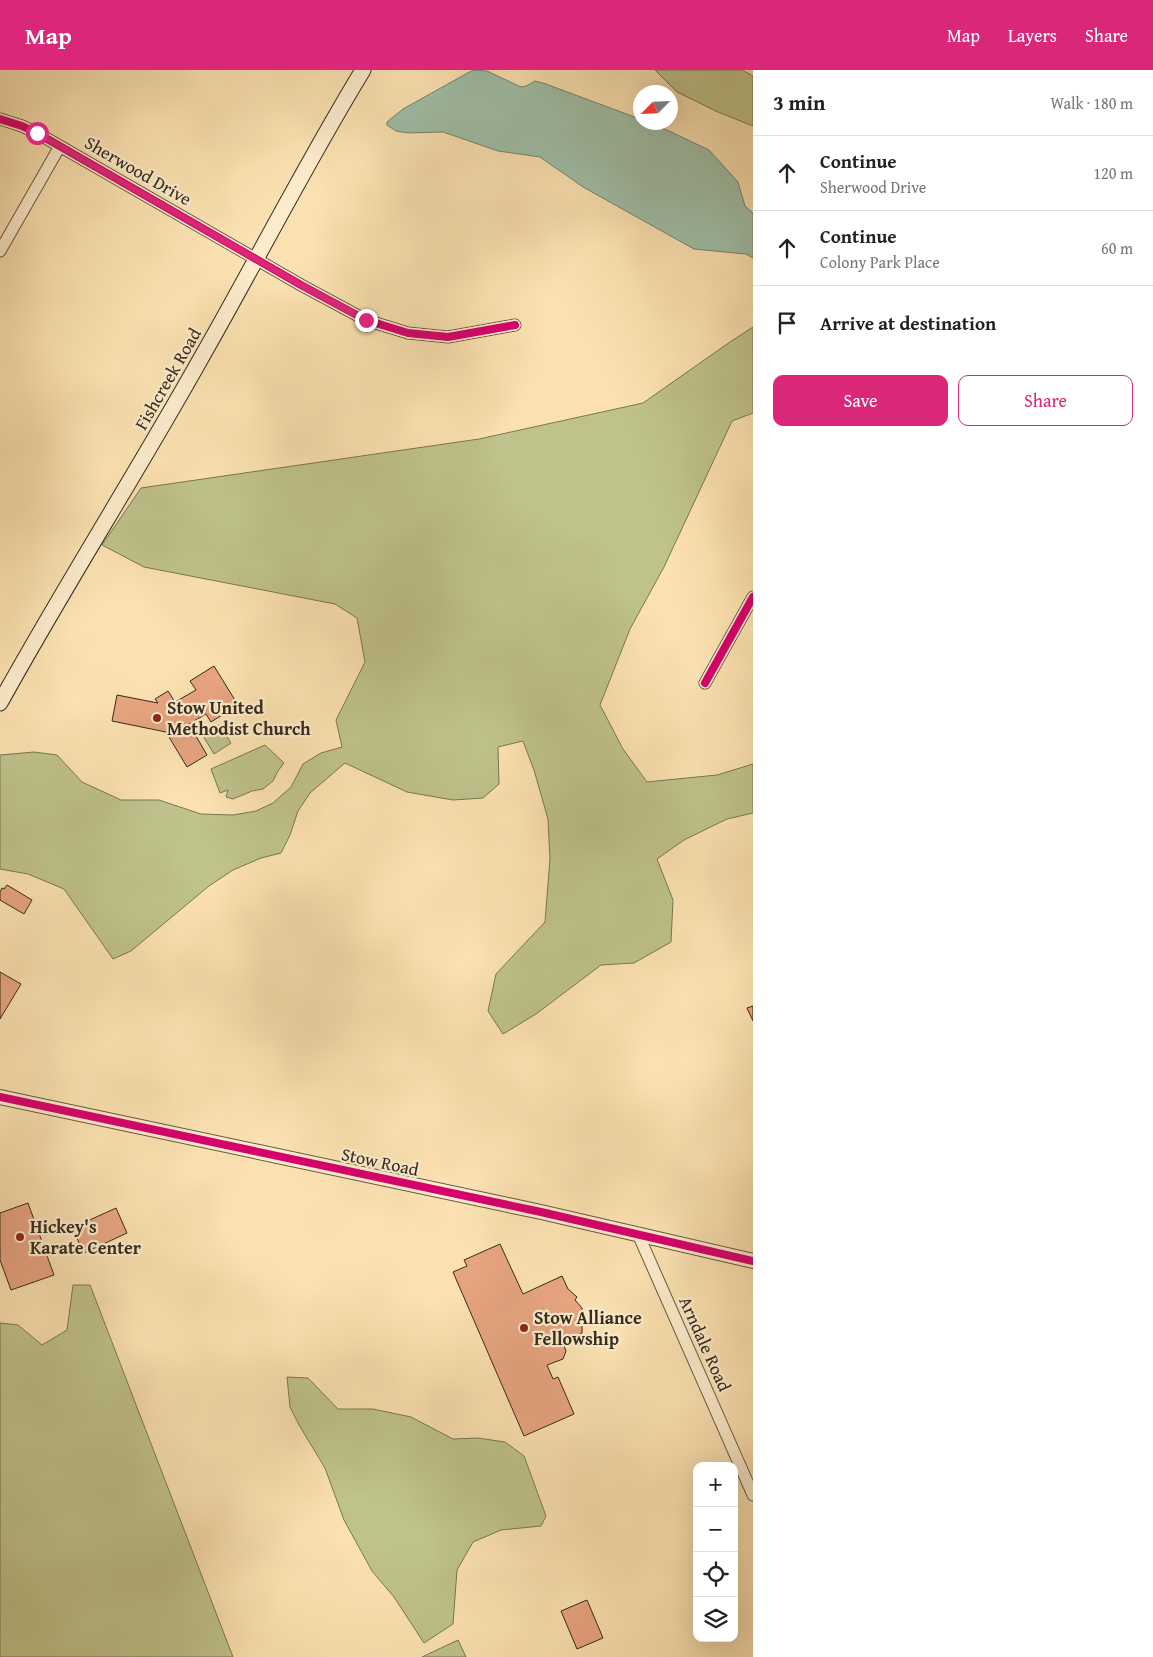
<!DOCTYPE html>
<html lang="en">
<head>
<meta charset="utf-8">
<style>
	body { margin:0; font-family:"Gentium Book Plus",serif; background:#f2f2f2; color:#222 }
	.controls { position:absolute; right:15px; bottom:15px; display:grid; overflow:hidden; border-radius:10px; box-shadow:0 5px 20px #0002 }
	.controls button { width:45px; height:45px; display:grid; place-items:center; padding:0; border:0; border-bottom:1px solid #e0e0e0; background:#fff; color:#222; font:25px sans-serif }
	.compass { position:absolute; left:633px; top:15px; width:45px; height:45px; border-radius:50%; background:#fff; box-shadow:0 5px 20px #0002; rotate:246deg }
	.stop { position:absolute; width:15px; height:15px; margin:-11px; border:4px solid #db2777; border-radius:50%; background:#fff }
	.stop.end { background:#db2777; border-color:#fff; box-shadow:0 1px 5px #0008 }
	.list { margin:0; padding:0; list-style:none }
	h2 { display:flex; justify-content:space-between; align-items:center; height:65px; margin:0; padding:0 20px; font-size:21px }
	h2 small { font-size:16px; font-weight:400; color:#767676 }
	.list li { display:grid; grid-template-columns:32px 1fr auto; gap:15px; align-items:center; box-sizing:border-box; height:75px; padding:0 20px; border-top:1px solid #e0e0e0 }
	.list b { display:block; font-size:19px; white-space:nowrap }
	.list p { margin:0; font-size:16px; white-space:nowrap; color:#767676 }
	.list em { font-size:16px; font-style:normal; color:#767676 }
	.actions { display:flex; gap:10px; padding:15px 20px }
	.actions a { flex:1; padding:11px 0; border:1px solid #db2777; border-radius:10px; text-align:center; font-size:18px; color:#db2777 }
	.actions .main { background:#db2777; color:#fff }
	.icon { flex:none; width:28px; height:28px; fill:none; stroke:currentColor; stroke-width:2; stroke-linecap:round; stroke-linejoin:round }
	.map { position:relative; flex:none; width:753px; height:1587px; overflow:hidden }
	header { display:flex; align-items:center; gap:30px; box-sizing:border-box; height:70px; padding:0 25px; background:#db2777; color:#fff }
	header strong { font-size:24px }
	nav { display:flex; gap:28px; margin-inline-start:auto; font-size:18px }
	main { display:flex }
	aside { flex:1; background:#fff }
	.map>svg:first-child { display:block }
</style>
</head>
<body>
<header>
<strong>Map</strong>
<nav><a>Map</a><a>Layers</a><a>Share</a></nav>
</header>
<main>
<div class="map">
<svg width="753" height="1587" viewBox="0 0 753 1587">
	<rect width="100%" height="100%" fill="#fbe1b1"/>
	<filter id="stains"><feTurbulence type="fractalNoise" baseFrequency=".004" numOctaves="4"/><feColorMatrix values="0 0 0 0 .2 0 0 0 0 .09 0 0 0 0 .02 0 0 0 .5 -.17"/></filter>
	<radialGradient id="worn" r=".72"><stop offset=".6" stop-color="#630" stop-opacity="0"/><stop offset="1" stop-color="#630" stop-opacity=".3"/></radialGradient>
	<path fill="#bfc28b" stroke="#7a7654" d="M 655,0 L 742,0 L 753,6 L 753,56 L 718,42 L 677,22 Z
		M 753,257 L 753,343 L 732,351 L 664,497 L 630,559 L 600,635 L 623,679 L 647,712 L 717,705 L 753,694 L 753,743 L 727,749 L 684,770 L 657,789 L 673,830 L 671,872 L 634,893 L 601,895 L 536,944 L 503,964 L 488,941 L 496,904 L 545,852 L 550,789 L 548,749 L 534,700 L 523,671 L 498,677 L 499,714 L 483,728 L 453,730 L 407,722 L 345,693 L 310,723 L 298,741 L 290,765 L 281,783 L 261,788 L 233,800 L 209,816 L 131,881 L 113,889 L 64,819 L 28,804 L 0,799 L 0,685 L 34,682 L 57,685 L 82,712 L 121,730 L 159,730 L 201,744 L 233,745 L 256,741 L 273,733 L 291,717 L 303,694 L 321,683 L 342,677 L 336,650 L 365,592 L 357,548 L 335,534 L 144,497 L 102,475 L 141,418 L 479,369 L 643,333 L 730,272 Z
		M 220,655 L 231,673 L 214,684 L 203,666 Z
		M 265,675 L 284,693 L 278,701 L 273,711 L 263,719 L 252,721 L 233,729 L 226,727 L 228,720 L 220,723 L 211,699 Z
		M 73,1215 L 90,1215 L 233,1587 L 0,1587 L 0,1253 L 18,1255 L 42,1275 L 67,1260 Z
		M 287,1307 L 308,1308 L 338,1339 L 373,1339 L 411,1347 L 453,1369 L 478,1368 L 505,1372 L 524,1386 L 546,1446 L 541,1456 L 501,1460 L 473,1472 L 457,1500 L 453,1554 L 424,1573 L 394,1527 L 372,1501 L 344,1450 L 325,1398 L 299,1355 L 290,1337 Z
		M 458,1570 L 466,1587 L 422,1587 Z"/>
	<path fill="#9fbea7" stroke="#75836f" d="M 473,0 L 487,1 L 521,17 L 526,16 L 535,11 L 543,13 L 640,49 L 640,52 L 652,53 L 709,80 L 738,112 L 745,136 L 753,143 L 753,188 L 746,184 L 694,179 L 583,117 L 540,87 L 498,81 L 443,62 L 408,63 L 396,61 L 387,55 L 387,52 L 403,39 Z"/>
	<path fill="#e7a481" stroke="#362b1c" d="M 214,596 L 238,635 L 211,652 L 206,644 L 189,654 L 207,685 L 187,697 L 166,662 L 112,651 L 117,625 L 158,633 L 155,629 L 168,621 L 175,632 L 196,620 L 190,611 Z
		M 7,815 L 32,830 L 24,844 L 0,830 L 0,822 L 2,818 L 4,819 Z
		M 0,902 L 21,914 L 0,949 Z
		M 753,936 L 753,951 L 747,938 Z
		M 28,1133 L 54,1205 L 11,1220 L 0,1190 L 0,1143 Z
		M 116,1138 L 127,1163 L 84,1183 L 72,1158 Z
		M 500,1174 L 523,1224 L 562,1206 L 568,1219 L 577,1227 L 575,1230 L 582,1238 L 582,1263 L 562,1271 L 566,1281 L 563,1289 L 547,1295 L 553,1309 L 558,1307 L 574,1344 L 524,1366 L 453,1202 L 467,1196 L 464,1190 Z
		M 587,1530 L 603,1568 L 577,1579 L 561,1541 Z"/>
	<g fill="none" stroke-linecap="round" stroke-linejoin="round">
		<g stroke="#675841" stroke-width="13">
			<path id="minor" d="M 0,49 L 22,56 L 37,63 L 301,215 L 366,250 L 408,263 L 448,267 L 515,255
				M 0,181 L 60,76
				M 705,613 L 753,527
				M 638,1164 L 753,1425"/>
		</g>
		<g stroke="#675841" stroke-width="16">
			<path id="tertiary" d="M 0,1027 L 541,1142 L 753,1191"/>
		</g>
		<g stroke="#362b1c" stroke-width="17">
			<path id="secondary" d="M 0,633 C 64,517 135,406 200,290 C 255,194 305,95 363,0"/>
		</g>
		<use href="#minor" stroke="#fceccc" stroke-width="11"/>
		<use href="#tertiary" stroke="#fceccc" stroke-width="14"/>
		<use href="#secondary" stroke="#fceccc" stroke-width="15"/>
		<g stroke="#fceccc" stroke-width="11">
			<path id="cycleway" d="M 0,49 L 22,56 L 37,63 L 301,215 L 366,250 L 408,263 L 448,267 L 515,255
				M 705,613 L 753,527
				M 0,1027 L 541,1142 L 753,1191"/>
		</g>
		<use href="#cycleway" stroke="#d6006c" stroke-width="8"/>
	</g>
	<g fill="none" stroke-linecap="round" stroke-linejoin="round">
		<path stroke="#db2777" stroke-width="6" d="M 37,63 L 301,215 L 366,250"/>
	</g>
	<g fill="#8f2418" stroke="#fceccc" stroke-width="2">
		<circle cx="157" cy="648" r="5"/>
		<circle cx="20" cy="1167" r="5"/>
		<circle cx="524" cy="1258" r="5"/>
	</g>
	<g text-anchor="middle" stroke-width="4.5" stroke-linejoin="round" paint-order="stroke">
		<g font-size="18" fill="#362b1c" stroke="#fceccc">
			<text transform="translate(138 101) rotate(30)" y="6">Sherwood Drive</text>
			<text transform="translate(168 309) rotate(-60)" y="6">Fishcreek Road</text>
			<text transform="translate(380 1092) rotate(12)" y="6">Stow Road</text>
			<text transform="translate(705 1274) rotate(66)" y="6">Arndale Road</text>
		</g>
		<g font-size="18" font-weight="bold" fill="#362b1c" stroke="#fceccc" text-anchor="start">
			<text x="167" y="644">Stow United<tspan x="167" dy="21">Methodist Church</tspan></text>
			<text x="30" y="1163">Hickey's<tspan x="30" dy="21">Karate Center</tspan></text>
			<text x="534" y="1254">Stow Alliance<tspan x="534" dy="21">Fellowship</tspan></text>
		</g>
	</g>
	<rect width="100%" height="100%" filter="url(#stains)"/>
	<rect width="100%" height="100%" fill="url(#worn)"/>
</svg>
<div class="controls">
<button>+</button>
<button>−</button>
<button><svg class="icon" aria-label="locate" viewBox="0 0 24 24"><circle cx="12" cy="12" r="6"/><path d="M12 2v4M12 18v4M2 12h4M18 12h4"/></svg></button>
<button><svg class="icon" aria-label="layers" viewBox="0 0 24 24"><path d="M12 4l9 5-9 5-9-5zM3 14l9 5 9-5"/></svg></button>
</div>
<svg class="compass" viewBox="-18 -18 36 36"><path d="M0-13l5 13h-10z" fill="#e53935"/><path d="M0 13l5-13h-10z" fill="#767676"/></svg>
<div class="stop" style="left:37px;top:63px"></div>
<div class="stop end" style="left:366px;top:250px"></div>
</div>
<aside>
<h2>3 min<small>Walk · 180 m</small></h2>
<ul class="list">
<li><svg class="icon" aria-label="ahead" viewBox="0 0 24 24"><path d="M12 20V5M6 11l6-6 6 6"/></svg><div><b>Continue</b><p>Sherwood Drive</p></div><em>120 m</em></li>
<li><svg class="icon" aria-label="ahead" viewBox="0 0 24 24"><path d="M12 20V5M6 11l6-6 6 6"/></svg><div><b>Continue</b><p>Colony Park Place</p></div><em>60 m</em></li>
<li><svg class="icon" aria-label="arrive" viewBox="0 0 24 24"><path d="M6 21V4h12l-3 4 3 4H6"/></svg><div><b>Arrive at destination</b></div></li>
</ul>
<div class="actions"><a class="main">Save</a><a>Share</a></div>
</aside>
</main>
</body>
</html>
